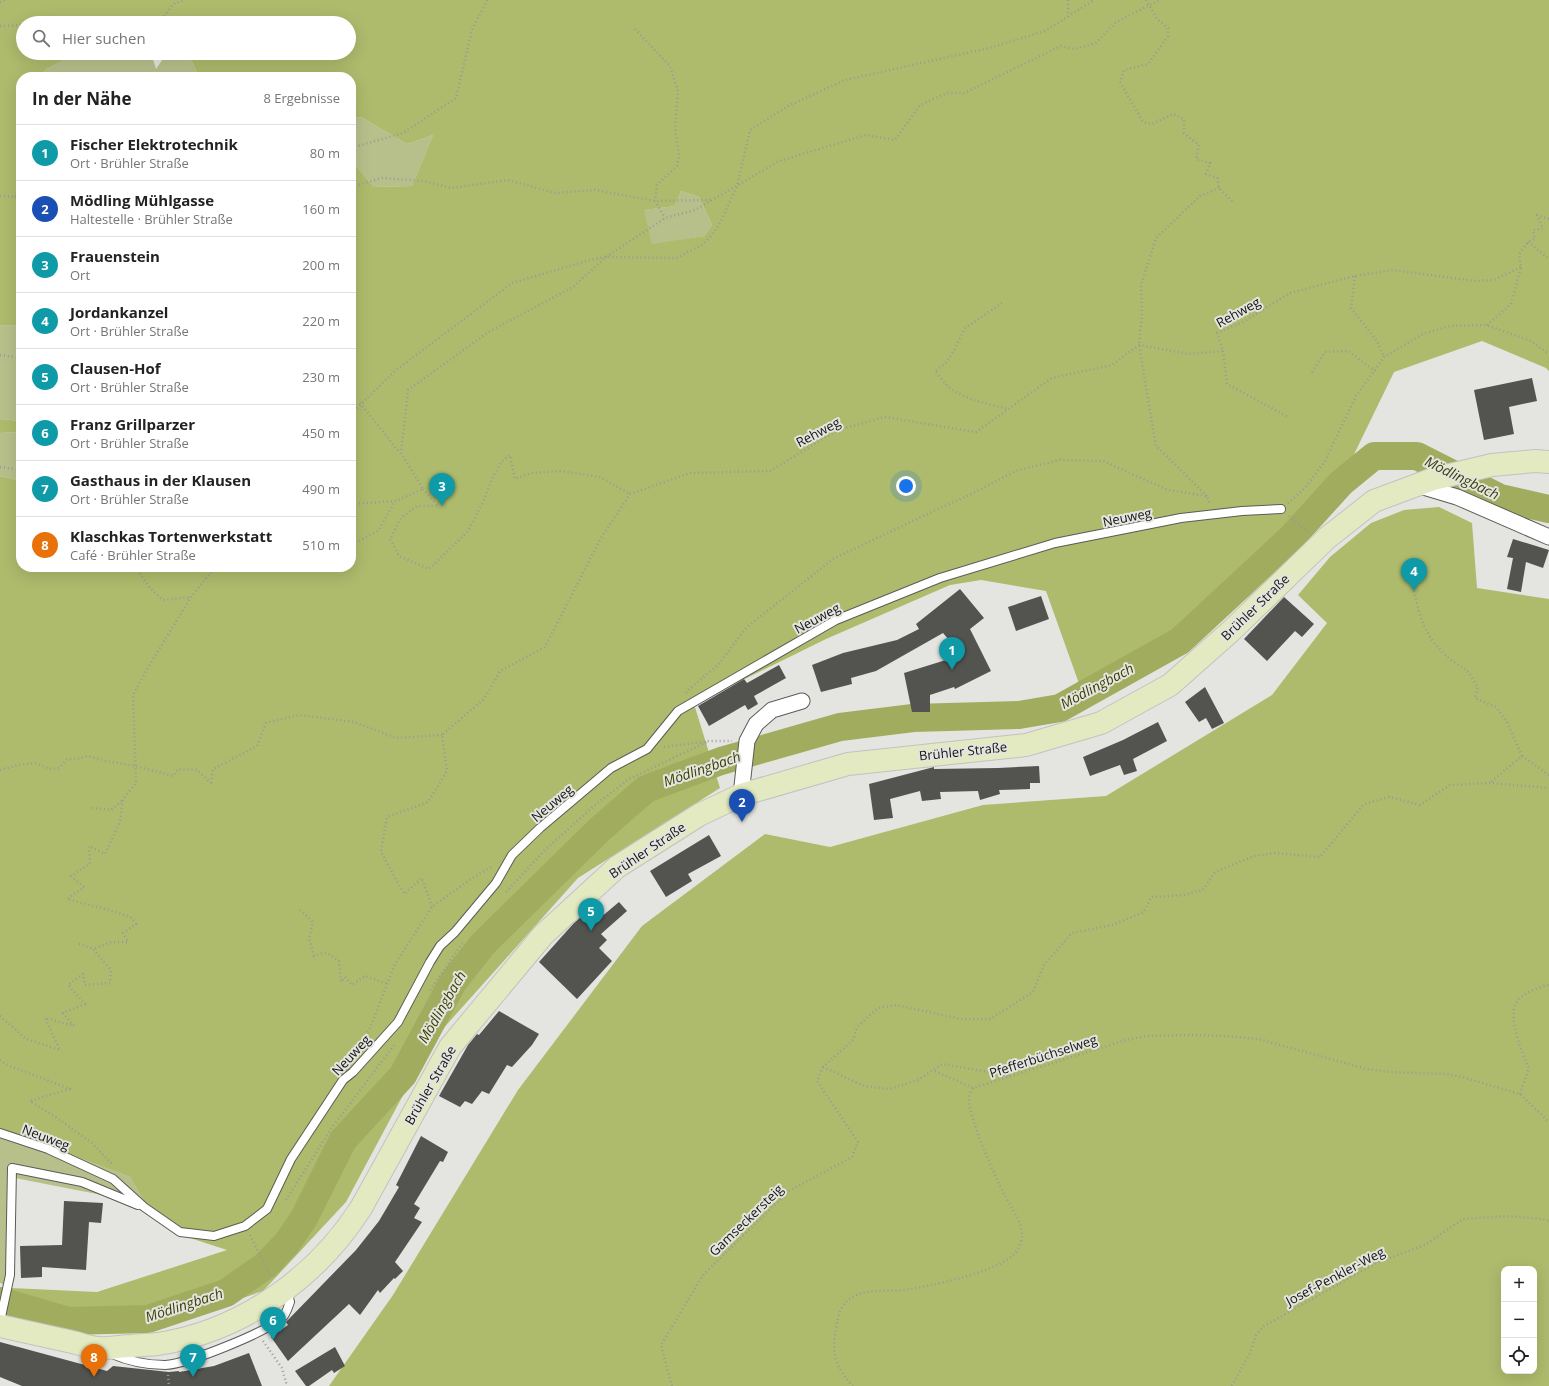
<!DOCTYPE html>
<html lang="de">
<head>
<meta charset="utf-8">
<style>
	body { margin:0; font-family:"Open Sans",sans-serif; background:#f2f2f2; color:#222 }
	.controls { position:absolute; right:12px; bottom:12px; display:grid; overflow:hidden; border-radius:8px; box-shadow:0 4px 16px #0002 }
	.controls button { width:36px; height:36px; display:grid; place-items:center; padding:0; border:0; border-bottom:1px solid #e0e0e0; background:#fff; color:#222; font:20px sans-serif }
	.you { position:absolute; left:906px; top:486px; width:14px; height:14px; margin:-10px; border:3px solid #fff; border-radius:50%; background:#1a73e8; box-shadow:0 0 0 6px #1a73e833 }
	.badge { display:grid; place-items:center; width:26px; height:26px; border-radius:50%; background:#875ed8; color:#fff; font-size:13px; font-weight:700 }
	.pin { position:absolute; translate:-50% -33px; filter:drop-shadow(0 1px 2px #0008) }
	.pin::after { content:''; position:absolute; top:21px; width:14px; height:12px; background:inherit; clip-path:polygon(0 0,100% 0,50% 100%) }
	.list { margin:0; padding:0; list-style:none }
	h2 { display:flex; justify-content:space-between; align-items:center; height:52px; margin:0; padding:0 16px; font-size:17px }
	h2 small { font-size:13px; font-weight:400; color:#767676 }
	.list li { display:grid; grid-template-columns:26px 1fr auto; gap:12px; align-items:center; box-sizing:border-box; height:56px; padding:0 16px; border-top:1px solid #e0e0e0 }
	.list b { display:block; font-size:15px; white-space:nowrap }
	.list p { margin:0; font-size:13px; white-space:nowrap; color:#767676 }
	.list em { font-size:13px; font-style:normal; color:#767676 }
	.icon { flex:none; width:22px; height:22px; fill:none; stroke:currentColor; stroke-width:2; stroke-linecap:round; stroke-linejoin:round }
	.map { position:relative; flex:none; width:1549px; height:1386px; overflow:hidden }
	.search { position:absolute; background:#fff; box-shadow:0 4px 16px #0002; left:16px; top:16px; width:340px; height:44px; display:flex; align-items:center; gap:10px; box-sizing:border-box; padding:0 14px; border-radius:22px; color:#767676; font-size:15px }
	.panel { position:absolute; background:#fff; box-shadow:0 4px 16px #0002; left:16px; top:72px; width:340px; height:500px; border-radius:16px }
	.map>svg:first-child { display:block }
</style>
</head>
<body>
<div class="map">
<svg width="1549" height="1386" viewBox="0 0 1549 1386">
	<rect width="100%" height="100%" fill="#e4e5e0"/>
	<path fill="#b7c08b" d="M 77,53 L 88,53 L 99,59 L 107,53 L 151,53 L 156,69 L 167,53 L 188,53 L 199,77 L 41,77 L 45,70 Z
		M 361,117 L 407,144 L 433,135 L 412,186 L 374,187 L 352,161 L 351,162 L 351,119 Z
		M 681,191 L 699,197 L 712,225 L 704,236 L 652,245 L 643,210 L 675,206 Z
		M 0,325 L 21,326 L 21,421 L 0,419 Z
		M 21,432 L 21,481 L 0,476 L 0,433 Z
		M 0,1128 L 130,1177 L 145,1203 L 143,1210 L 107,1196 L 15,1178 L 11,1288 L 0,1283 Z"/>
	<path fill="#aeba6c" fill-rule="evenodd" d="M 0,0 L 1549,0 L 1549,371 L 1546,368 L 1482,341 L 1394,372 L 1326,512 L 1175,652 L 1087,706 L 1046,591 L 981,580 L 950,585 L 826,639 L 694,704 L 720,788 L 578,878 L 432,1041 L 346,1202 L 263,1291 L 187,1317 L 79,1328 L 11,1312 L 11,1288 L 97,1292 L 227,1250 L 178,1234 L 145,1203 L 130,1177 L 0,1128 L 0,476 L 21,481 L 21,567 L 351,567 L 351,162 L 352,161 L 374,187 L 412,186 L 433,135 L 407,144 L 361,117 L 351,119 L 351,77 L 199,77 L 188,53 L 349,53 L 349,23 L 23,23 L 23,53 L 77,53 L 45,70 L 41,77 L 21,77 L 21,192 L 19,193 L 21,201 L 21,326 L 0,325 ZM 681,191 L 699,197 L 712,225 L 704,236 L 652,244 L 644,210 L 675,206 Z
		M 0,419 L 21,421 L 21,432 L 0,433 Z
		M 1439,507 L 1472,523 L 1477,588 L 1549,599 L 1549,1386 L 329,1386 L 393,1295 L 518,1090 L 642,926 L 765,834 L 830,847 L 983,805 L 1106,796 L 1272,695 L 1327,623 L 1298,595 L 1330,557 L 1371,523 L 1404,510 ZM 1504,1269 L 1534,1269 L 1534,1371 L 1504,1371 Z"/>
	<g fill="none" stroke-linecap="round" stroke-linejoin="round">
		<path stroke="#a1ac5e" stroke-width="28" d="M 0,1301 L 68,1321 L 148,1319 L 226,1293 L 266,1265 L 287,1243 L 304,1218 L 343,1140 L 403,1075 L 453,982 L 483,944 L 600,829 L 646,789 L 721,761 L 840,727 L 913,718 L 1019,715 L 1060,708 L 1180,641 L 1292,537 L 1341,483 L 1374,456 L 1417,456 L 1500,498 L 1549,509"/>
	</g>
	<path fill="#535450" d="M 1532,378 L 1537,401 L 1509,407 L 1514,434 L 1484,440 L 1474,390 Z
		M 1513,539 L 1549,550 L 1543,568 L 1526,562 L 1521,592 L 1507,589 L 1513,558 L 1507,557 Z
		M 960,589 L 984,618 L 970,629 L 991,671 L 955,689 L 954,687 L 930,695 L 930,712 L 912,712 L 904,673 L 962,655 L 943,633 L 876,671 L 851,678 L 852,684 L 821,692 L 812,665 L 843,653 L 897,640 L 919,629 L 916,624 Z
		M 1041,596 L 1049,619 L 1016,631 L 1008,607 Z
		M 1284,597 L 1314,624 L 1302,637 L 1295,631 L 1267,661 L 1244,639 Z
		M 779,665 L 786,678 L 754,696 L 758,704 L 748,710 L 745,705 L 709,726 L 698,706 L 744,679 L 747,683 Z
		M 1205,687 L 1224,723 L 1212,729 L 1206,718 L 1199,722 L 1185,702 Z
		M 1158,722 L 1167,741 L 1133,759 L 1137,771 L 1124,775 L 1120,765 L 1090,776 L 1083,757 L 1123,740 Z
		M 1039,766 L 1040,783 L 1030,783 L 1030,789 L 999,790 L 1000,794 L 980,800 L 978,791 L 940,792 L 941,799 L 922,801 L 920,791 L 890,799 L 893,818 L 874,820 L 869,784 L 934,767 L 934,769 L 998,768 Z
		M 709,835 L 721,856 L 688,874 L 692,881 L 666,897 L 650,871 Z
		M 619,902 L 627,911 L 601,934 L 607,940 L 599,948 L 612,961 L 577,999 L 539,962 L 574,923 L 590,909 L 600,918 Z
		M 499,1011 L 539,1034 L 532,1045 L 512,1067 L 507,1065 L 489,1094 L 482,1091 L 472,1104 L 465,1101 L 460,1107 L 439,1096 L 468,1045 L 477,1034 L 479,1035 Z
		M 421,1136 L 448,1152 L 443,1162 L 440,1161 L 414,1204 L 420,1208 L 414,1218 L 422,1222 L 395,1262 L 403,1271 L 395,1279 L 394,1278 L 380,1293 L 378,1290 L 360,1315 L 349,1304 L 288,1361 L 271,1337 L 288,1325 L 286,1322 L 356,1250 L 379,1221 L 399,1187 L 396,1185 Z
		M 64,1201 L 103,1203 L 101,1223 L 89,1222 L 86,1270 L 42,1267 L 42,1277 L 21,1278 L 20,1246 L 62,1245 Z
		M 0,1342 L 107,1371 L 113,1366 L 169,1372 L 179,1371 L 179,1372 L 214,1366 L 249,1353 L 262,1386 L 22,1386 L 0,1377 Z
		M 335,1347 L 345,1366 L 334,1373 L 332,1370 L 309,1386 L 306,1386 L 295,1371 Z"/>
	<g fill="none" stroke-linecap="round" stroke-linejoin="round">
		<g stroke="#5b5b58" stroke-width="10">
			<path id="service" d="M 0,1133 L 48,1149 L 113,1179 L 144,1207 L 180,1232 L 214,1236 L 245,1226 L 267,1209 L 291,1159 L 343,1080 L 353,1072 L 398,1022 L 430,962 L 440,946 L 455,932 L 496,883 L 512,855 L 540,828 L 611,768 L 647,749 L 678,711 L 836,620 L 940,578 L 1055,543 L 1181,518 L 1242,511 L 1281,509
				M 1,1317 L 10,1275 L 12,1168 L 82,1182 L 138,1205
				M 112,1354 C 128,1361 147,1365 165,1365 C 188,1364 264,1333 282,1318 C 286,1315 288,1307 290,1302 L 287,1290"/>
		</g>
		<g stroke="#5b5b58" stroke-width="17">
			<path id="minor" d="M 1417,485 L 1457,497 L 1549,537
				M 741,795 L 747,741 L 756,724 L 772,710 L 802,701"/>
		</g>
		<g stroke="#c2c2c2" stroke-width="24">
			<path id="primary" d="M 0,1326 C 23,1331 45,1336 68,1341 C 78,1343 88,1347 98,1348 C 108,1349 120,1346 131,1346 C 140,1345 149,1345 158,1344 C 242,1331 316,1278 361,1208 L 450,1047 L 543,935 L 617,867 L 699,815 L 741,795 L 848,764 L 1026,745 L 1101,723 L 1170,685 L 1231,631 L 1327,538 L 1374,501 L 1433,479 L 1492,465 L 1535,461 L 1549,462"/>
		</g>
		<path stroke="#9a9a96" stroke-width="2.5" stroke-dasharray="1 3" stroke-linecap="butt" d="M 1068,0 L 1068,17
			M 1146,0 L 1157,19 L 1168,28 L 1168,36 L 1148,64 L 1124,70 L 1120,82 L 1143,122 L 1152,124 L 1173,114 L 1184,119 L 1184,133 L 1199,145 L 1196,159 L 1210,163 L 1206,174 L 1217,178 L 1219,188 L 1233,202
			M 0,2 L 5,0
			M 160,23 L 173,4 L 185,0
			M 0,26 L 23,25
			M 635,29 L 670,66 L 678,92 L 675,128 L 679,156 L 677,166 L 657,185 L 655,201 L 665,218
			M 351,148 L 403,133 L 456,98 L 472,30 L 487,0
			M 351,187 L 382,178 L 423,181 L 451,188 L 508,180 L 555,193 L 595,190 L 655,201 L 713,200
			M 0,196 L 15,197 L 21,190
			M 15,197 L 21,202
			M 1528,242 L 1549,259
			M 1355,276 L 1351,308 L 1377,341 L 1384,357
			M 1002,303 L 964,329 L 955,349 L 947,362 L 935,371 C 939,376 944,383 949,387 C 965,400 989,404 1008,409
			M 1487,325 L 1511,304 L 1521,267 L 1519,254 L 1528,242 L 1535,239 L 1533,230 L 1543,229 L 1537,215 L 1549,219
			M 1223,351 L 1227,384 L 1288,417
			M 0,355 L 21,358
			M 1312,372 L 1325,352 L 1348,351 L 1375,371
			M 360,403 L 400,453
			M 351,414 L 396,370 L 512,283 L 590,260 L 606,257 L 676,258 L 702,245 L 711,236 L 720,223 L 737,186 L 750,130 L 788,106 L 845,80 L 989,48 L 1045,31 L 1094,0
			M 0,467 L 21,470
			M 21,482 L 18,513 L 21,517
			M 423,489 L 438,506 L 417,506 L 401,518 L 390,539 L 399,556 L 429,569 L 468,531 L 483,502 L 493,477 L 502,461 L 510,455 L 515,479 L 531,473 L 561,471 L 600,477 L 630,494
			M 1207,496 L 1156,446 L 1139,345 L 1142,315 L 1141,285 L 1156,238 L 1200,196 L 1219,188
			M 1288,503 L 1305,488 L 1325,461 L 1356,396 L 1384,357 L 1423,334 L 1450,326 L 1486,325 L 1531,341 L 1549,354
			M 351,504 L 396,501 L 423,489 L 401,453 L 408,390 L 490,331 L 573,287 L 606,257 L 665,218 L 695,210 L 779,161 L 866,135 L 895,140 L 920,105 L 947,93 L 964,93 L 1061,46 L 1074,49 L 1096,43 L 1116,22 L 1160,0
			M 1289,516 L 1308,532
			M 351,541 L 359,541 L 379,530 L 395,501
			M 135,567 L 150,588 L 163,600 L 191,597
			M 1414,591 C 1420,620 1427,640 1450,659 C 1455,663 1461,666 1466,670 C 1471,674 1474,682 1478,687 L 1475,698 L 1496,707 L 1507,722 L 1522,756 L 1491,782
			M 686,693 L 688,690 L 718,665 L 747,627 L 833,559 L 940,508 L 967,496 L 1018,470 L 1060,460 L 1103,461 L 1168,490 L 1207,496 L 1210,505
			M 664,747 L 709,741 L 732,741
			M 1522,756 L 1549,775
			M 0,770 L 18,765 L 35,763 L 50,769 L 59,768 L 67,759 L 77,759 L 88,756 L 106,761 L 135,766 L 173,776 L 178,769 L 197,770 L 211,783
			M 211,783 L 213,769 L 257,746 L 266,723 L 299,715 L 354,722 L 396,738 L 442,735
			M 92,808 L 111,810 L 123,800
			M 506,892 L 545,850 L 594,806 L 629,779 L 709,741
			M 432,907 L 422,878 L 404,894 L 381,852 L 387,817 L 428,802 L 447,771 L 442,735 L 484,699 L 500,671 L 545,647 L 601,538 L 630,494 L 690,473 L 770,471 L 838,430 L 885,417 L 976,432 L 1052,378 L 1112,365 L 1139,345 L 1189,354 L 1223,351 L 1217,333 L 1243,322 L 1290,293 L 1355,276 L 1393,270 L 1475,281 L 1494,280 L 1521,267
			M 300,910 L 313,922 L 309,938 L 314,956 C 327,950 328,954 339,961 L 341,982 L 345,977 L 352,985 L 365,976 L 388,984
			M 79,944 L 93,949
			M 430,990 L 464,941
			M 0,1016 L 26,1039 L 60,1050 L 45,1018 L 74,1026 L 63,1013 L 85,1004 L 68,985 L 83,974 L 85,985 L 110,983 L 111,970 L 93,949 L 111,942 L 128,942 L 123,933 L 136,924 L 132,918 L 116,912 L 67,899 L 84,887 L 71,876 L 90,864 L 89,846 L 105,854 L 120,822 L 123,799 L 136,783 L 133,695 L 149,666 L 191,597 L 215,567
			M 359,1046 L 370,1028 L 395,964 L 432,907 L 472,878 L 491,867
			M 0,1060 L 5,1064 L 70,1089 L 30,1101 L 54,1116 L 92,1143 L 113,1165
			M 823,1067 L 864,1086 L 889,1089 L 918,1080 L 942,1064 L 1011,1076
			M 935,1071 L 973,1088
			M 1520,1094 L 1529,1068 C 1522,1054 1509,1019 1515,1005 C 1520,994 1538,987 1549,985
			M 286,1200 L 333,1126 L 395,1044
			M 250,1235 L 271,1277
			M 263,1341 L 282,1368 L 287,1386
			M 168,1375 L 169,1386
			M 672,1386 L 661,1345 L 703,1275 L 789,1191 L 852,1157 L 858,1142 L 817,1081 L 823,1067 L 853,1040 L 857,1027 L 878,1008 L 896,1005 L 961,1019 L 990,1019 L 1033,992 L 1044,965 L 1072,933 L 1112,925 L 1144,912 L 1151,897 L 1183,895 L 1203,890 L 1215,872 L 1254,856 L 1275,853 L 1320,857 L 1364,804 L 1389,797 L 1420,805 L 1450,785 L 1490,783 L 1549,788
			M 853,1386 C 838,1371 832,1356 835,1334 C 837,1325 838,1310 845,1303 C 860,1287 883,1292 903,1290 C 927,1287 1007,1271 1018,1249 C 1020,1246 1022,1239 1022,1235 C 1022,1222 1011,1207 1005,1196 C 995,1176 968,1118 969,1097 C 970,1094 971,1091 973,1088 L 1126,1040 L 1146,1036 L 1195,1035 L 1225,1036 L 1258,1039 L 1367,1069 L 1390,1072 L 1446,1074 L 1462,1077 L 1520,1094 L 1549,1122
			M 1232,1386 L 1250,1353 L 1256,1335 L 1264,1326 L 1376,1263 L 1425,1245 L 1463,1219 L 1507,1216 L 1542,1219 L 1549,1221"/>
		<use href="#service" stroke="#fff" stroke-width="8"/>
		<use href="#minor" stroke="#fff" stroke-width="15"/>
		<use href="#primary" stroke="#e3e9c0" stroke-width="22"/>
	</g>
	<g text-anchor="middle" stroke-width="4" stroke-linejoin="round" paint-order="stroke">
		<g font-size="13" fill="#151513" stroke="#e4e5e0">
			<text transform="translate(1238 312) rotate(-29)" y="5">Rehweg</text>
			<text transform="translate(818 432) rotate(-28)" y="5">Rehweg</text>
			<text transform="translate(1127 517) rotate(-11)" y="5">Neuweg</text>
			<text transform="translate(1255 607) rotate(-44)" y="5">Brühler Straße</text>
			<text transform="translate(817 618) rotate(-28)" y="5">Neuweg</text>
			<text transform="translate(963 751) rotate(-6)" y="5">Brühler Straße</text>
			<text transform="translate(552 803) rotate(-40)" y="5">Neuweg</text>
			<text transform="translate(647 850) rotate(-34)" y="5">Brühler Straße</text>
			<text transform="translate(351 1055) rotate(-47)" y="5">Neuweg</text>
			<text transform="translate(1043 1056) rotate(-18)" y="5">Pfefferbüchselweg</text>
			<text transform="translate(430 1085) rotate(-60)" y="5">Brühler Straße</text>
			<text transform="translate(46 1137) rotate(21)" y="5">Neuweg</text>
			<text transform="translate(746 1220) rotate(-44)" y="5">Gamseckersteig</text>
			<text transform="translate(1335 1276) rotate(-28)" y="5">Josef-Penkler-Weg</text>
		</g>
		<g font-size="14" font-style="italic" fill="#394001" stroke="#e4e5e0">
			<text transform="translate(1462 478) rotate(26)" y="5">Mödlingbach</text>
			<text transform="translate(1097 686) rotate(-28)" y="5">Mödlingbach</text>
			<text transform="translate(702 769) rotate(-19)" y="5">Mödlingbach</text>
			<text transform="translate(442 1007) rotate(-60)" y="5">Mödlingbach</text>
			<text transform="translate(184 1305) rotate(-18)" y="5">Mödlingbach</text>
		</g>
	</g>
</svg>
<div class="controls">
<button>+</button>
<button>−</button>
<button><svg class="icon" aria-label="locate" viewBox="0 0 24 24"><circle cx="12" cy="12" r="6"/><path d="M12 2v4M12 18v4M2 12h4M18 12h4"/></svg></button>
</div>
<div class="you"></div>
<div class="pin badge" style="left:952px;top:670px;background:#0f9aa8">1</div>
<div class="pin badge" style="left:742px;top:822px;background:#1a4fb4">2</div>
<div class="pin badge" style="left:442px;top:506px;background:#0f9aa8">3</div>
<div class="pin badge" style="left:1414px;top:591px;background:#0f9aa8">4</div>
<div class="pin badge" style="left:591px;top:931px;background:#0f9aa8">5</div>
<div class="pin badge" style="left:273px;top:1340px;background:#0f9aa8">6</div>
<div class="pin badge" style="left:193px;top:1377px;background:#0f9aa8">7</div>
<div class="pin badge" style="left:94px;top:1377px;background:#e8710a">8</div>
<div class="search"><svg class="icon" aria-label="search" viewBox="0 0 24 24"><circle cx="10" cy="10" r="6"/><path d="M15 15l6 6"/></svg>Hier suchen</div>
<section class="panel">
<h2>In der Nähe<small>8 Ergebnisse</small></h2>
<ul class="list">
<li><span class="badge" style="background:#0f9aa8">1</span><div><b>Fischer Elektrotechnik</b><p>Ort · Brühler Straße</p></div><em>80 m</em></li>
<li><span class="badge" style="background:#1a4fb4">2</span><div><b>Mödling Mühlgasse</b><p>Haltestelle · Brühler Straße</p></div><em>160 m</em></li>
<li><span class="badge" style="background:#0f9aa8">3</span><div><b>Frauenstein</b><p>Ort</p></div><em>200 m</em></li>
<li><span class="badge" style="background:#0f9aa8">4</span><div><b>Jordankanzel</b><p>Ort · Brühler Straße</p></div><em>220 m</em></li>
<li><span class="badge" style="background:#0f9aa8">5</span><div><b>Clausen-Hof</b><p>Ort · Brühler Straße</p></div><em>230 m</em></li>
<li><span class="badge" style="background:#0f9aa8">6</span><div><b>Franz Grillparzer</b><p>Ort · Brühler Straße</p></div><em>450 m</em></li>
<li><span class="badge" style="background:#0f9aa8">7</span><div><b>Gasthaus in der Klausen</b><p>Ort · Brühler Straße</p></div><em>490 m</em></li>
<li><span class="badge" style="background:#e8710a">8</span><div><b>Klaschkas Tortenwerkstatt</b><p>Café · Brühler Straße</p></div><em>510 m</em></li>
</ul>
</section>
</div>
</body>
</html>
